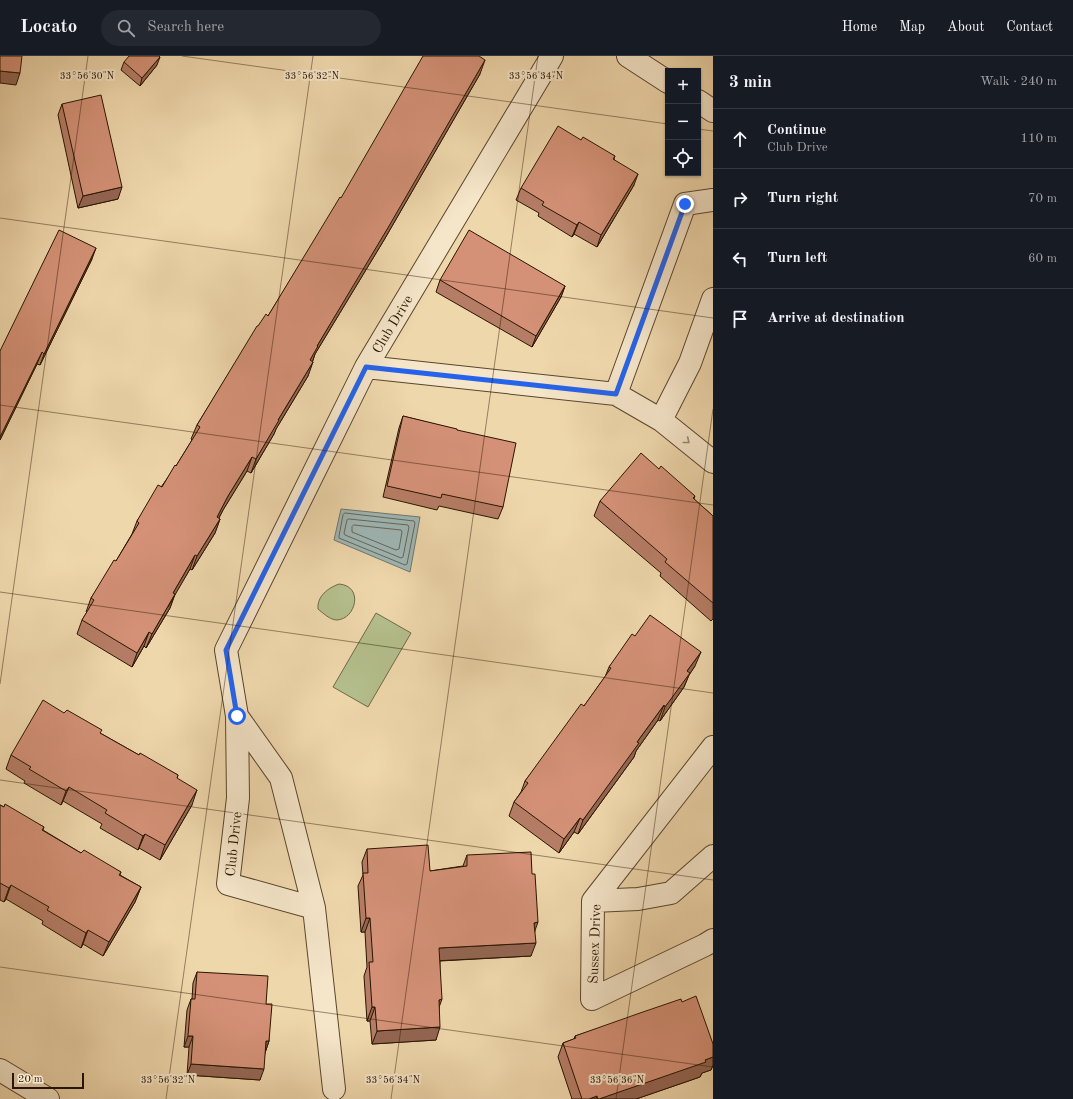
<!DOCTYPE html>
<html lang="en">
<head>
<meta charset="utf-8">
<style>
	body { margin:0; font-family:"Old Standard TT",serif; background:#242831; color:#f1f3f6 }
	.controls { position:absolute; right:12px; top:12px; display:grid; overflow:hidden; border-radius:0px; box-shadow:0 1px 3px #0004 }
	.controls button { width:36px; height:36px; display:grid; place-items:center; padding:0; border:0; border-bottom:1px solid #363941; background:#171b24; color:#f1f3f6; font:20px sans-serif }
	.scale { position:absolute; left:12px; bottom:10px; width:72px; box-sizing:border-box; padding-left:4px; border:2px solid #291500; border-top:0; font-size:11px; line-height:14px; white-space:nowrap; color:#291500; -webkit-text-stroke:3px #f5e5c9; paint-order:stroke }
	.stop { position:absolute; width:12px; height:12px; margin:-9px; border:3px solid #2563eb; border-radius:50%; background:#fff }
	.stop.end { background:#2563eb; border-color:#fff; box-shadow:0 1px 4px #0008 }
	.list { margin:0; padding:0; list-style:none }
	h2 { display:flex; justify-content:space-between; align-items:center; height:52px; margin:0; padding:0 16px; font-size:17px }
	h2 small { font-size:13px; font-weight:400; color:#9ea1a6 }
	.list li { display:grid; grid-template-columns:26px 1fr auto; gap:12px; align-items:center; box-sizing:border-box; height:60px; padding:0 16px; border-top:1px solid #363941 }
	.list b { display:block; font-size:15px; white-space:nowrap }
	.list p { margin:0; font-size:13px; white-space:nowrap; color:#9ea1a6 }
	.list em { font-size:13px; font-style:normal; color:#9ea1a6 }
	.icon { flex:none; width:22px; height:22px; fill:none; stroke:currentColor; stroke-width:2; stroke-linecap:round; stroke-linejoin:round }
	.map { position:relative; flex:none; width:713px; height:1043px; overflow:hidden }
	header { display:flex; align-items:center; gap:24px; box-sizing:border-box; height:56px; padding:0 20px; background:#171b24; border-bottom:1px solid #363941 }
	header strong { font-size:19px }
	nav { display:flex; gap:22px; margin-inline-start:auto; font-size:14px }
	.search { width:280px; height:36px; background:#242831; display:flex; align-items:center; gap:10px; box-sizing:border-box; padding:0 14px; border-radius:22px; color:#9ea1a6; font-size:15px }
	main { display:flex }
	aside { flex:1; background:#171b24 }
	.map>svg:first-child { display:block }
</style>
</head>
<body>
<header>
<strong>Locato</strong>
<div class="search"><svg class="icon" aria-label="search" viewBox="0 0 24 24"><circle cx="10" cy="10" r="6"/><path d="M15 15l6 6"/></svg>Search here</div>
<nav><a>Home</a><a>Map</a><a>About</a><a>Contact</a></nav>
</header>
<main>
<div class="map">
<svg width="713" height="1043" viewBox="0 0 713 1043">
	<rect width="100%" height="100%" fill="#efd7ac"/>
	<filter id="stains"><feTurbulence type="fractalNoise" baseFrequency=".005" numOctaves="4"/><feColorMatrix values="0 0 0 0 .2 0 0 0 0 .09 0 0 0 0 .02 0 0 0 .5 -.17"/></filter>
	<radialGradient id="worn" r=".72"><stop offset=".6" stop-color="#630" stop-opacity="0"/><stop offset="1" stop-color="#630" stop-opacity=".3"/></radialGradient>
	<path fill="#b4bf8d" stroke="#6e6a46" d="M 339,528 C 364,530 356,563 337,564 C 330,564 323,557 318,553 C 317,540 328,532 339,528 Z
		M 376,557 L 411,577 L 368,651 L 333,631 Z"/>
	<path fill="#9fb7b6" stroke="#70766d" d="M 341,453 L 420,461 L 410,516 L 334,484 Z"/>
	<g fill="none" stroke-linecap="round" stroke-linejoin="round">
		<path stroke="#64665b" stroke-width="1" d="M 345,457 L 414,465 L 415,467 L 407,508 L 405,509 L 339,482 L 339,480 L 343,459 Z
			M 349,463 L 408,469 L 409,471 L 403,501 L 401,502 L 345,479 L 344,477 L 347,464 Z
			M 354,469 L 401,474 L 402,476 L 399,493 L 396,494 L 352,476 L 352,471 Z"/>
		<g stroke="#5a462b" stroke-width="24">
			<path id="minor" d="M 628,0 L 668,26
				M 698,45 L 713,55
				M 366,311 L 616,338 L 661,364 L 713,406
				M 616,338 L 685,148 L 713,144
				M 661,364 L 690,307 L 713,243
				M 237,660 L 281,722 L 314,852 L 334,1033
				M 713,691 L 593,845 L 592,943 L 705,889 L 713,884
				M 593,845 L 638,843 L 671,837 L 713,800
				M 314,852 L 228,828 L 238,742 L 237,660 L 226,594 L 366,311 L 552,0
				M 0,1014 L 48,1043"/>
		</g>
		<use href="#minor" stroke="#f5e5c9" stroke-width="22"/>
	</g>
	<path fill="#b67d66" stroke="#291500" d="M 124,6 L 157,9 L 140,30 L 121,14 Z
		M 480,18 L 384,184 L 315,298 L 308,320 L 276,373 L 274,378 L 251,417 L 247,415 L 223,454 L 219,462 L 220,463 L 215,477 L 192,514 L 190,513 L 175,538 L 170,552 L 146,592 L 144,590 L 132,611 L 77,578 L 82,564 L 87,556 L 86,556 L 91,542 L 116,505 L 132,478 L 137,465 L 176,410 L 192,384 L 191,383 L 197,369 L 258,270 L 268,260 L 341,142 Z
		M 62,48 L 118,143 L 78,152 L 58,59 Z
		M 581,84 L 615,100 L 614,103 L 634,129 L 597,191 L 574,178 L 572,181 L 538,160 L 539,157 L 516,144 L 521,132 Z
		M 92,203 L 40,309 L 37,308 L 0,384 L 0,295 Z
		M 440,224 L 565,230 L 561,241 L 532,291 L 436,236 Z
		M 403,360 L 457,374 L 503,451 L 498,463 L 439,450 L 437,454 L 383,441 L 399,372 Z
		M 659,413 L 695,440 L 694,443 L 713,460 L 713,563 L 711,565 L 660,520 L 661,517 L 594,460 L 600,445 Z
		M 635,580 L 695,610 L 689,619 L 684,631 L 660,665 L 658,664 L 636,695 L 634,701 L 578,778 L 574,776 L 559,797 L 509,760 L 514,746 L 521,736 L 525,725 L 584,650 L 605,621 L 609,611 Z
		M 100,677 L 139,699 L 178,719 L 177,723 L 192,749 L 160,804 L 139,792 L 138,794 L 100,772 L 102,768 L 63,745 L 61,749 L 24,727 L 25,725 L 6,713 L 11,699 Z
		M 0,749 L 44,771 L 43,774 L 81,797 L 121,816 L 120,819 L 141,831 L 135,846 L 103,900 L 83,888 L 81,892 L 42,868 L 43,865 L 6,843 L 4,846 L 0,844 Z
		M 367,793 L 430,815 L 463,810 L 467,799 L 535,874 L 531,900 L 440,905 L 439,952 L 436,984 L 372,988 L 370,965 L 367,965 L 364,920 L 367,911 L 365,876 L 361,876 L 358,830 L 363,819 L 362,806 Z
		M 197,916 L 266,948 L 269,985 L 265,997 L 260,1024 L 187,1019 L 189,991 L 184,991 L 187,954 L 191,943 L 192,943 L 193,927 Z
		M 682,946 L 713,988 L 713,1009 L 711,1014 L 702,1017 L 700,1021 L 636,1043 L 572,1043 L 558,1001 L 563,987 L 574,983 L 575,980 Z"/>
	<path fill="#946653" stroke="#291500" d="M 160,1 L 157,9 L 140,30 L 142,22 Z
		M 485,4 L 480,18 L 384,184 L 315,298 L 313,304 L 305,318 L 310,304 L 317,290 Z
		M 0,15 L 20,17 L 16,29 L 0,27 Z
		M 638,118 L 634,129 L 597,191 L 601,179 Z
		M 122,131 L 118,143 L 78,152 L 83,140 Z
		M 579,166 L 574,178 L 572,181 L 577,169 Z
		M 96,192 L 92,203 L 40,309 L 44,298 Z
		M 565,230 L 561,241 L 532,291 L 536,280 Z
		M 42,296 L 37,308 L 0,384 L 0,381 Z
		M 313,306 L 308,320 L 276,373 L 274,378 L 251,417 L 256,403 L 278,364 Z
		M 252,401 L 247,415 L 223,454 L 212,475 L 217,461 L 228,440 Z
		M 220,463 L 215,477 L 192,514 L 197,500 Z
		M 195,499 L 190,513 L 168,551 L 173,537 Z
		M 175,538 L 170,552 L 146,592 L 152,578 Z
		M 149,576 L 144,590 L 132,611 L 137,597 Z
		M 701,596 L 695,610 L 689,619 L 684,631 L 660,665 L 665,651 L 687,615 Z
		M 664,649 L 658,664 L 636,695 L 634,701 L 578,778 L 583,764 L 637,686 Z
		M 69,731 L 63,745 L 61,749 L 66,735 Z
		M 197,734 L 192,749 L 160,804 L 165,789 Z
		M 580,762 L 574,776 L 559,797 L 564,783 Z
		M 145,778 L 139,792 L 138,794 L 143,780 Z
		M 11,829 L 6,843 L 4,846 L 9,832 Z
		M 141,831 L 135,846 L 103,900 L 109,886 Z
		M 366,862 L 370,862 L 365,876 L 361,876 Z
		M 538,866 L 533,880 L 534,867 Z
		M 88,874 L 83,888 L 81,892 L 86,877 Z
		M 536,887 L 531,900 L 434,905 L 439,892 Z
		M 442,943 L 437,957 L 439,944 Z
		M 372,951 L 375,951 L 370,965 L 367,965 Z
		M 440,971 L 436,984 L 372,988 L 377,975 Z
		M 188,980 L 193,980 L 189,991 L 184,991 Z
		M 266,985 L 269,985 L 265,997 Z
		M 713,1001 L 713,1009 L 711,1014 L 702,1017 L 700,1021 L 636,1043 L 599,1043 Z
		M 191,1008 L 264,1013 L 260,1024 L 187,1019 Z
		M 597,1040 L 596,1043 L 589,1043 Z"/>
	<path fill="#d49177" stroke="#291500" d="M 0,0 L 22,0 L 20,17 L 0,15 Z
		M 129,0 L 159,0 L 160,1 L 142,22 L 124,6 Z
		M 423,0 L 479,0 L 485,4 L 389,170 L 317,290 L 318,290 L 310,304 L 313,306 L 278,364 L 279,364 L 256,403 L 252,401 L 228,440 L 217,461 L 220,463 L 197,500 L 195,499 L 173,537 L 175,538 L 152,578 L 149,576 L 137,597 L 82,564 L 94,544 L 91,542 L 114,504 L 116,505 L 139,467 L 137,465 L 158,429 L 162,431 L 175,409 L 176,410 L 200,371 L 197,369 L 257,270 L 258,270 L 266,258 L 268,260 L 340,141 L 341,142 Z
		M 101,39 L 122,131 L 83,140 L 62,48 Z
		M 558,70 L 581,84 L 583,81 L 615,100 L 613,103 L 638,118 L 601,179 L 579,166 L 577,169 L 542,149 L 544,146 L 521,132 Z
		M 59,174 L 96,192 L 44,298 L 42,296 L 0,381 L 0,295 Z
		M 469,174 L 565,230 L 536,280 L 440,224 Z
		M 403,360 L 457,373 L 457,374 L 516,387 L 503,451 L 442,438 L 441,442 L 387,430 Z
		M 641,397 L 659,413 L 661,410 L 695,440 L 693,442 L 713,460 L 713,547 L 665,506 L 667,503 L 600,445 Z
		M 650,559 L 701,596 L 687,615 L 690,617 L 665,651 L 664,649 L 637,686 L 639,687 L 583,764 L 580,762 L 564,783 L 514,746 L 528,727 L 525,725 L 581,648 L 584,650 L 611,612 L 609,611 L 632,578 L 635,580 Z
		M 43,644 L 64,657 L 67,654 L 102,674 L 100,677 L 139,699 L 140,697 L 178,719 L 177,722 L 197,734 L 165,789 L 145,778 L 143,780 L 105,757 L 107,754 L 69,731 L 66,735 L 29,713 L 31,711 L 11,699 Z
		M 5,748 L 44,771 L 42,774 L 81,797 L 84,794 L 121,816 L 119,819 L 141,831 L 109,886 L 88,874 L 86,877 L 47,854 L 49,851 L 11,829 L 9,832 L 0,827 L 0,749 L 4,751 Z
		M 428,789 L 430,815 L 467,810 L 467,799 L 531,796 L 532,818 L 535,818 L 538,866 L 534,867 L 536,887 L 439,892 L 442,943 L 439,944 L 440,971 L 377,975 L 375,951 L 372,951 L 369,906 L 373,906 L 370,862 L 366,862 L 363,817 L 368,817 L 367,793 Z
		M 197,916 L 268,920 L 266,948 L 272,948 L 269,985 L 266,985 L 264,1013 L 191,1008 L 193,980 L 188,980 L 191,943 L 195,943 Z
		M 696,940 L 713,988 L 713,1001 L 705,1004 L 706,1006 L 599,1043 L 598,1043 L 597,1040 L 589,1043 L 582,1043 L 563,987 L 576,982 L 575,980 L 640,957 L 681,943 L 682,946 Z"/>
	<defs><path id="oneway-chevron" d="M-2-3.5L2.5 0L-2 3.5" fill="none" stroke-width="1.6" stroke-linecap="round" stroke-linejoin="round"/></defs>
	<use stroke="#99876f" href="#oneway-chevron" transform="translate(687 385) rotate(39)"/>
	<g fill="none" stroke-linecap="round" stroke-linejoin="round">
		<path stroke="#2563eb" stroke-width="5" d="M 237,660 L 226,594 L 366,311 L 616,338 L 685,148"/>
	</g>
	<path fill="none" stroke="#291500" stroke-width="1" stroke-opacity="0.45" d="M 182,0 L 668,68M 698,73 L 713,75M 0,162 L 713,262M 0,349 L 713,449M 0,536 L 713,637M 0,628 L 88,0M 0,724 L 713,824M 0,911 L 713,1011M 166,1043 L 313,0M 391,1043 L 538,0M 616,1043 L 713,353"/>
	<g text-anchor="middle" stroke-width="4" stroke-linejoin="round" paint-order="stroke">
		<g font-size="14" fill="#291500" stroke="#f5e5c9">
			<text transform="translate(392 268) rotate(-59)" y="5">Club Drive</text>
			<text transform="translate(233 788) rotate(-84)" y="5">Club Drive</text>
			<text transform="translate(594 888) rotate(-88)" y="5">Sussex Drive</text>
		</g>
	</g>
	<g font-size="10" text-anchor="middle" fill="#291500" stroke="#f5e5c9" stroke-width="4" stroke-linejoin="round" paint-order="stroke">
		<text x="87" y="23">33°56'30"N</text>
		<text x="312" y="23">33°56'32"N</text>
		<text x="536" y="23">33°56'34"N</text>
		<text x="168" y="1027">33°56'32"N</text>
		<text x="393" y="1027">33°56'34"N</text>
		<text x="617" y="1027">33°56'36"N</text>
	</g>
	<rect width="100%" height="100%" filter="url(#stains)"/>
	<rect width="100%" height="100%" fill="url(#worn)"/>
</svg>
<div class="controls">
<button>+</button>
<button>−</button>
<button><svg class="icon" aria-label="locate" viewBox="0 0 24 24"><circle cx="12" cy="12" r="6"/><path d="M12 2v4M12 18v4M2 12h4M18 12h4"/></svg></button>
</div>
<div class="scale">20 m</div>
<div class="stop" style="left:237px;top:660px"></div>
<div class="stop end" style="left:685px;top:148px"></div>
</div>
<aside>
<h2>3 min<small>Walk · 240 m</small></h2>
<ul class="list">
<li><svg class="icon" aria-label="ahead" viewBox="0 0 24 24"><path d="M12 20V5M6 11l6-6 6 6"/></svg><div><b>Continue</b><p>Club Drive</p></div><em>110 m</em></li>
<li><svg class="icon" aria-label="right" viewBox="0 0 24 24"><path d="M7 20v-9h11M14 6l5 5-5 5"/></svg><div><b>Turn right</b></div><em>70 m</em></li>
<li><svg class="icon" aria-label="left" viewBox="0 0 24 24"><path d="M17 20v-9H6M10 6l-5 5 5 5"/></svg><div><b>Turn left</b></div><em>60 m</em></li>
<li><svg class="icon" aria-label="arrive" viewBox="0 0 24 24"><path d="M6 21V4h12l-3 4 3 4H6"/></svg><div><b>Arrive at destination</b></div></li>
</ul>
</aside>
</main>
</body>
</html>
